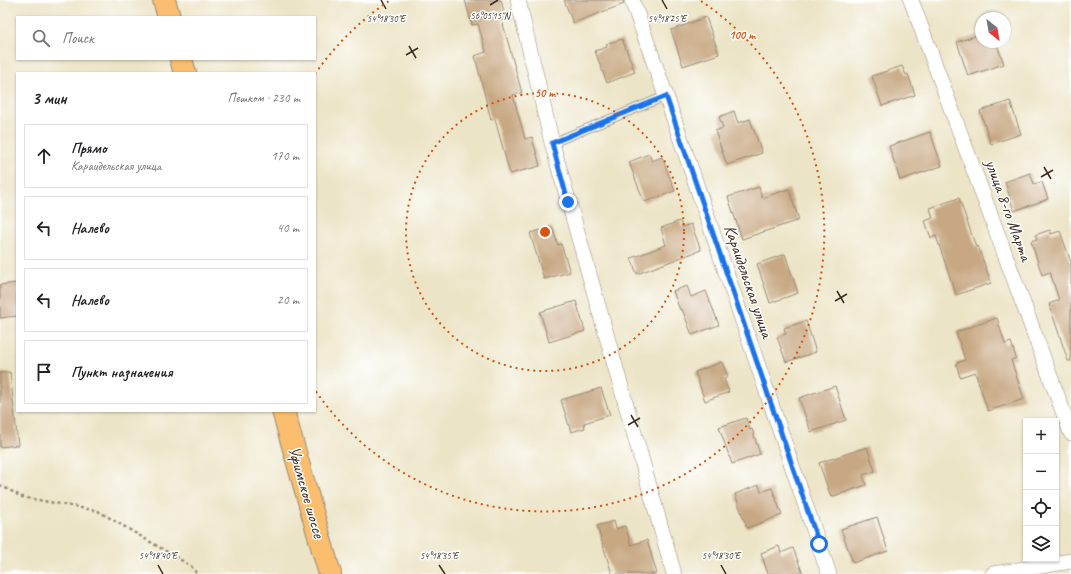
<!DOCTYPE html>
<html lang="ru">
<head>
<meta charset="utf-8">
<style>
	body { margin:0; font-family:Caveat,sans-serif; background:#f6f6f6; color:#202124 }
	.controls { position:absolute; right:12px; bottom:12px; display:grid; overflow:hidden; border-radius:0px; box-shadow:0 1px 3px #0004 }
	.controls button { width:36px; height:36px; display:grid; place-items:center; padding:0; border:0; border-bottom:1px solid #e0e0e0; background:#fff; color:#202124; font:20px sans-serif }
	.compass { position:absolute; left:975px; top:12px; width:36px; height:36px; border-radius:50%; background:#fff; box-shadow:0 1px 3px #0004; rotate:149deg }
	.stop { position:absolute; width:12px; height:12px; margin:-9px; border:3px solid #1a73e8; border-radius:50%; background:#fff }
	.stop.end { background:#1a73e8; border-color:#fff; box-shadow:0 1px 4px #0008 }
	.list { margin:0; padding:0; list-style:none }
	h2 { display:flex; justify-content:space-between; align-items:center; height:52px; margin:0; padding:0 16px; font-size:17px }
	h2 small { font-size:13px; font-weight:400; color:#757577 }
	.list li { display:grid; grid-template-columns:26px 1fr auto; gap:12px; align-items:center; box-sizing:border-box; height:64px; margin:0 8px 8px; padding:0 8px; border:1px solid #e0e0e0; border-radius:0px }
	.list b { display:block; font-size:15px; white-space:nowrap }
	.list p { margin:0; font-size:13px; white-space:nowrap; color:#757577 }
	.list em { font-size:13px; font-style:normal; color:#757577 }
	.icon { flex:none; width:22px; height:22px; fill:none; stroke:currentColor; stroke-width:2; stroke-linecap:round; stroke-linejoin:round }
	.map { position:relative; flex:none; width:1071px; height:574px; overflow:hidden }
	.search { position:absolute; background:#fff; box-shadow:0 1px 3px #0004; left:16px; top:16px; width:300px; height:44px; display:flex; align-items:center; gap:10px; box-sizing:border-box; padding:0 14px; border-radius:0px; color:#757577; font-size:15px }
	.panel { position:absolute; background:#fff; box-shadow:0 1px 3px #0004; left:16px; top:72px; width:300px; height:340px; border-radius:0px }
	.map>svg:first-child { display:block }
</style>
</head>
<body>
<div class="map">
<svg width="1071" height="574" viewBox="0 0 1071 574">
	<rect width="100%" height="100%" fill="#fff"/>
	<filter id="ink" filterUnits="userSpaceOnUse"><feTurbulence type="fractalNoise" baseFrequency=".025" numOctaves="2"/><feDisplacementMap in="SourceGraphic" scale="8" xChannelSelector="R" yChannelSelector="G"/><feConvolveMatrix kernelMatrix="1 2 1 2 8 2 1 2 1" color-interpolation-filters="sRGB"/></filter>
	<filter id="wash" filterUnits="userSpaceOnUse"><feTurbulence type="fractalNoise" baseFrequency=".012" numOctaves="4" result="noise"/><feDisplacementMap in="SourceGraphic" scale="16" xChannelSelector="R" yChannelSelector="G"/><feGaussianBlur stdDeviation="0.9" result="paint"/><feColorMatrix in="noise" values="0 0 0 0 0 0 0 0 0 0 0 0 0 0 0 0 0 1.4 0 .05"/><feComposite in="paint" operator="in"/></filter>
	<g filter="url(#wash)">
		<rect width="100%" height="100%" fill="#ece4c6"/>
		<g id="blocks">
			<path fill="#c8a883" d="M 465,0 L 501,0 L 505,16 L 501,17 L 522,93 L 513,95 L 525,139 L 532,137 L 540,166 L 510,174 L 495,119 L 491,120 L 475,56 L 486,52 L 478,24 L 472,25 Z
				M 564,0 L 623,0 L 624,4 L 573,23 Z
				M 706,17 L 719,54 L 683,66 L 671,30 Z
				M 981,34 L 981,42 L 996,42 L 1004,64 L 968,76 L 957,42 Z
				M 622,39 L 635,72 L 607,83 L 595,51 L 607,47 L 606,44 Z
				M 902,66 L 906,75 L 908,74 L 915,95 L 882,106 L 872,76 Z
				M 1010,101 L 1021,134 L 991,144 L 980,111 Z
				M 734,111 L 738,123 L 750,119 L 762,153 L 727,165 L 715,131 L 723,128 L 719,117 Z
				M 930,132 L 942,166 L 900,180 L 889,146 Z
				M 649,154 L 652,161 L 662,157 L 675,191 L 644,202 L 629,162 Z
				M 1030,173 L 1034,184 L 1042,182 L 1048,199 L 1014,211 L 1005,182 Z
				M 759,187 L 762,198 L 789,189 L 799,220 L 742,239 L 728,197 Z
				M 959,198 L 976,247 L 978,246 L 991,283 L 956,295 L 936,236 L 931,238 L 925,221 L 933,218 L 930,208 Z
				M 680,221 L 682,227 L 691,224 L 701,250 L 637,274 L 631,258 L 666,245 L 661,228 Z
				M 552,227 L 558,245 L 561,244 L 570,272 L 544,279 L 530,233 Z
				M 1050,230 L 1051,234 L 1060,231 L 1071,262 L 1071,361 L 1068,361 L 1049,304 L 1059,300 L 1050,272 L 1042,275 L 1031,241 L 1037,239 L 1035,235 Z
				M 785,254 L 798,293 L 770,303 L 757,264 Z
				M 17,283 L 17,316 L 0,318 L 0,285 Z
				M 687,286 L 691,297 L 706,291 L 719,325 L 692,335 L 682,309 L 680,310 L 673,291 Z
				M 576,301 L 585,331 L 549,342 L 540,312 Z
				M 997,318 L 1005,344 L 1011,342 L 1016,358 L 1011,360 L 1024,399 L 988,411 L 975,372 L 960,377 L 956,363 L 965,360 L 956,332 Z
				M 806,321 L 816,352 L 786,362 L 777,337 L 786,334 L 784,328 Z
				M 722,362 L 728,377 L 724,379 L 729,392 L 705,401 L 695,372 Z
				M 10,372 L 18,445 L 0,447 L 0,373 Z
				M 835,386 L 846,420 L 811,432 L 799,398 Z
				M 601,388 L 610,415 L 584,423 L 585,428 L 571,432 L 561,400 Z
				M 746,418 L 750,430 L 752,429 L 760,454 L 732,464 L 719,427 Z
				M 867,447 L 875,471 L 863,475 L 866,485 L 831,497 L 819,463 Z
				M 759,485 L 761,492 L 772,488 L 782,515 L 747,528 L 735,494 Z
				M 877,517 L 888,551 L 853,563 L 841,529 Z
				M 614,521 L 616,529 L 625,526 L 631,545 L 647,540 L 657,574 L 612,574 L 597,526 Z
				M 779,546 L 781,553 L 793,548 L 803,574 L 768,574 L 761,553 Z"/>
		</g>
	</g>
	<g filter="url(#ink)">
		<use href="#blocks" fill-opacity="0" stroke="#948772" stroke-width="1"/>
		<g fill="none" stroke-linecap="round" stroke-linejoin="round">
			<g stroke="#948772" stroke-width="10">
				<path id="service" d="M 552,143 L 666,96"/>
			</g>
			<g stroke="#948772" stroke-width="16">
				<path id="minor" d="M 518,0 L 552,143 L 674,574
					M 632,0 L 666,96 L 829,574
					M 911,0 L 1071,433
					M 993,574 L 1071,561"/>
			</g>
			<g stroke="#948772" stroke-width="24">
				<path id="primary" d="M 164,0 L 169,17
					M 181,59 L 185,73
					M 283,411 L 330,574"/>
			</g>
			<path stroke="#948772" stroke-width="2.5" stroke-dasharray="3 3" stroke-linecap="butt" d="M 0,485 L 22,497 L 98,511 L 191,566 L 197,574"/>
			<use href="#service" stroke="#fff" stroke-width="8"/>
			<use href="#minor" stroke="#fff" stroke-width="15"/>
			<use href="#primary" stroke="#fbbe6e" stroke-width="22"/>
		</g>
	</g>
	<g fill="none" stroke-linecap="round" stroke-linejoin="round" filter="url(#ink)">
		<path stroke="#1a73e8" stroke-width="5" d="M 568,202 L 552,143 L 666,96 L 819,544"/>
	</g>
	<path fill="none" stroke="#3b2a1e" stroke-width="1.5" d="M 381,0 L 386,9M 662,0 L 667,9M 490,5 L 498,0M 409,46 L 416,58M 406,55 L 418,48M 1044,167 L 1051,179M 1041,177 L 1053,170M 837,291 L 844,303M 835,301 L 847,294M 631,415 L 638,427M 628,425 L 640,418M 158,565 L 163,574M 439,565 L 445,574M 721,565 L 726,574"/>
	<g fill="none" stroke="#d7540e" stroke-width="2" stroke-dasharray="2 4">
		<circle cx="545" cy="232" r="139"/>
		<path d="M315 74A279 279 0 0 1 389 1M701 1A279 279 0 1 1 315 390"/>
	</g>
	<g text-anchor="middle" stroke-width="3" stroke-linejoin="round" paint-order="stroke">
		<g font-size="17" fill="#3b2a1e" stroke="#fff">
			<text transform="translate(1009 210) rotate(70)" y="6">улица 8-го Марта</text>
			<text transform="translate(749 281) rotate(71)" y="6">Караидельская улица</text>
			<text transform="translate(307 492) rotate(74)" y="6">Уфимское шоссе</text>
		</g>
	</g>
	<g font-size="10" text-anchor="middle" fill="#3b2a1e" stroke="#fff" stroke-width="3" stroke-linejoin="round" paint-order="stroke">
		<text x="490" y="19">56°05'15"N</text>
		<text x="386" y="22">54°18'30"E</text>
		<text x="667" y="22">54°18'25"E</text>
		<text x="158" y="559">54°18'40"E</text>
		<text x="439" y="559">54°18'35"E</text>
		<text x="721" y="559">54°18'30"E</text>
	</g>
	<circle cx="545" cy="232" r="6" fill="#d7540e" stroke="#fff" stroke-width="2"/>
	<g font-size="12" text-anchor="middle" font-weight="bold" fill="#d7540e" stroke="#fff" stroke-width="3" stroke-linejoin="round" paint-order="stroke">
		<text x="742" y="39">100 m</text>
		<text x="545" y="97">50 m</text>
	</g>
</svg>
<div class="controls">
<button>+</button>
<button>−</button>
<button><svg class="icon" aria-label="locate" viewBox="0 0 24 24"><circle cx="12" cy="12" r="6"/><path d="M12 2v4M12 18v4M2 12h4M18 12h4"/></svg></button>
<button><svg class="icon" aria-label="layers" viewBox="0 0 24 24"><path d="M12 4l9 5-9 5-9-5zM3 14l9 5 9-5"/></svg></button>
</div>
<svg class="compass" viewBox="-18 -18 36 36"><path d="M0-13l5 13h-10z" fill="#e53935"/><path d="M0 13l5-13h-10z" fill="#757577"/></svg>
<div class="stop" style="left:819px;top:544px"></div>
<div class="stop end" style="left:568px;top:202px"></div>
<div class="search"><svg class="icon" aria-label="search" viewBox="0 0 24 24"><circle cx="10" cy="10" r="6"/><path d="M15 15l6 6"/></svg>Поиск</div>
<section class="panel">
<h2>3 мин<small>Пешком · 230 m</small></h2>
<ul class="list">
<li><svg class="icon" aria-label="ahead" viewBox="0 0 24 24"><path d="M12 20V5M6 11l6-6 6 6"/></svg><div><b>Прямо</b><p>Караидельская улица</p></div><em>170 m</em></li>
<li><svg class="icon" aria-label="left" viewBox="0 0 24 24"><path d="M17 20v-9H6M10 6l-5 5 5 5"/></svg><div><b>Налево</b></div><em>40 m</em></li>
<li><svg class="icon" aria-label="left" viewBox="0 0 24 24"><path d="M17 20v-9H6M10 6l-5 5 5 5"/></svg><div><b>Налево</b></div><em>20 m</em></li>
<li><svg class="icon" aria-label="arrive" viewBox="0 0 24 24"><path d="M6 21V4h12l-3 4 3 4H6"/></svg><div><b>Пункт назначения</b></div></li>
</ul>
</section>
</div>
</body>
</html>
